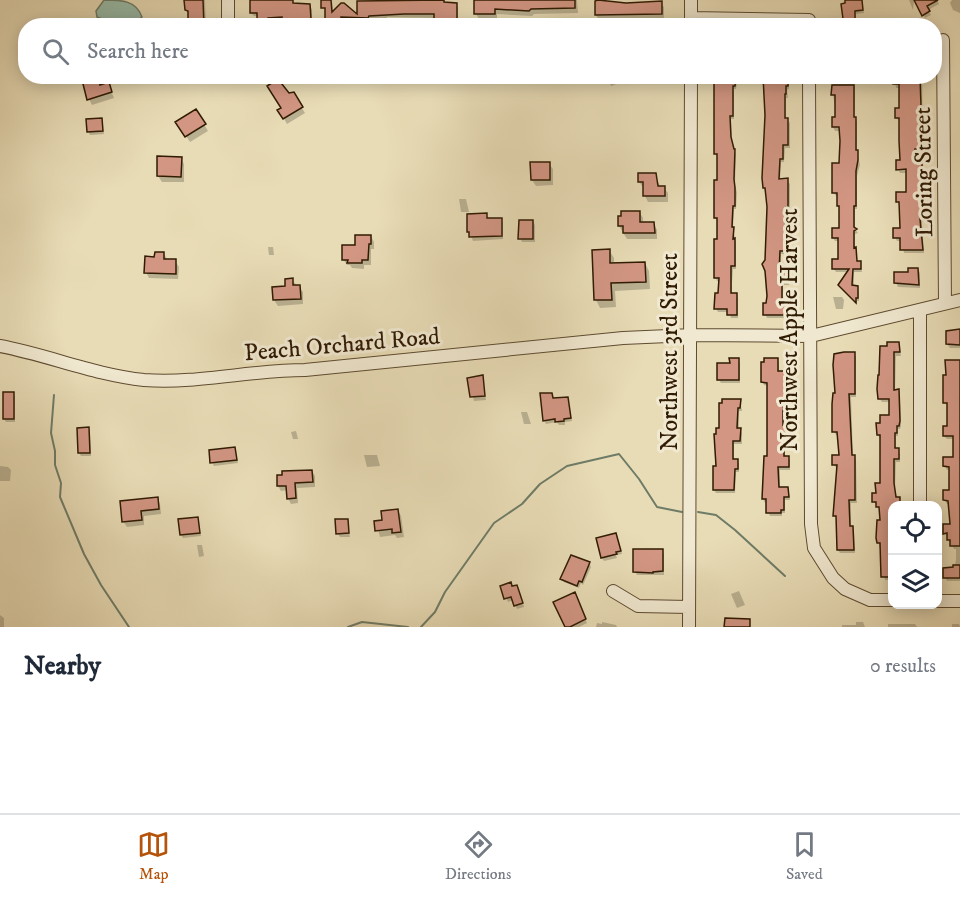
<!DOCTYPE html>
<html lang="en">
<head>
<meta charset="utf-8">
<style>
	body { margin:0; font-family:"IM FELL DW Pica",serif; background:#f2f2f3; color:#1f2937 }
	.controls { position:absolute; right:18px; bottom:18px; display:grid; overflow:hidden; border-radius:12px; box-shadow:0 3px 15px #0003 }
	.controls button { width:54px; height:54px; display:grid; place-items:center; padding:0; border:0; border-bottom:2px solid #e0e1e3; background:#fff; color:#1f2937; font:30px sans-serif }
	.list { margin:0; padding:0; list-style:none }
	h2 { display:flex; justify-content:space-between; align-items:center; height:78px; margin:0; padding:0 24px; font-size:26px }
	h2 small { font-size:20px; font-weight:400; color:#747a83 }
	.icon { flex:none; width:33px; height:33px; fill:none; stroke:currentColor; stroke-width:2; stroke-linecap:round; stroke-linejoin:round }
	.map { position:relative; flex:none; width:960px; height:627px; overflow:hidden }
	.search { position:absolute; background:#fff; box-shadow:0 3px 15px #0003; left:18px; right:18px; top:18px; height:66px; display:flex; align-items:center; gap:15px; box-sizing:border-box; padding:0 21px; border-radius:24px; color:#747a83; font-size:22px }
	.sheet { height:186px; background:#fff }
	nav { display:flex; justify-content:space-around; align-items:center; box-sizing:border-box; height:84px; border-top:2px solid #e0e1e3; background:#fff; font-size:16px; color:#747a83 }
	nav a { display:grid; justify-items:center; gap:3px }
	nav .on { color:#b45309 }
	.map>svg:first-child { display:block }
</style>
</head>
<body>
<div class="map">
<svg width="960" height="627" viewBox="0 0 960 627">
	<rect width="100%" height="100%" fill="#e8dcb6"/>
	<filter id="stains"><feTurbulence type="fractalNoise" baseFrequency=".00333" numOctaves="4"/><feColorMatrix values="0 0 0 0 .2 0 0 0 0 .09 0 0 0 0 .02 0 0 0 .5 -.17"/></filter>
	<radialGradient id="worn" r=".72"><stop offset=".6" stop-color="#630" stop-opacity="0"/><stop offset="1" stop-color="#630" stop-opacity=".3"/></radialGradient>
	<path fill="#98bca9" stroke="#6e7c67" stroke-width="1.5" d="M 104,0 C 121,0 136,0 142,17 C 126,31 115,24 97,17 L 96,11 Z"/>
	<path fill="#0003" d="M 186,0 L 205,0 L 206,26 L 189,26 Z
		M 292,0 L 294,4 L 309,6 L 312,9 L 312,22 L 295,22 L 295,25 L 286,25 L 283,20 L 269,21 L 269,26 L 259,26 L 258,16 L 254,16 L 251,13 Z
		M 323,0 L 332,0 L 333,13 L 358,18 L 358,2 L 380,0 L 445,0 L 445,4 L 456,4 L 458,8 L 458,26 L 437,26 L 436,18 L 387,17 L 387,19 L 370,19 L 370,21 L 342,20 L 342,23 L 327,24 Z
		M 475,0 L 577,0 L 578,13 L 534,14 L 532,16 L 497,14 L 497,19 L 479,19 L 476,14 Z
		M 599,0 L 626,5 L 661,3 L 664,7 L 664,19 L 599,20 L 596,15 Z
		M 846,0 L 862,0 L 864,13 L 856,14 L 856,26 L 840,26 L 840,22 L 845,22 Z
		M 909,0 L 914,0 L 913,10 Z
		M 915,0 L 937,0 L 939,4 L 928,10 L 931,15 L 925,18 Z
		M 952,0 L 960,0 L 960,13 L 953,10 L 950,3 Z
		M 894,23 L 911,23 L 913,26 L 894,26 Z
		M 98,76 L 101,86 L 108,84 L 114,98 L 92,105 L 89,99 Z
		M 607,76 L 618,76 L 621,82 L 611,86 Z
		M 718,76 L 735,78 L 737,82 L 736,89 L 734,89 L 734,119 L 731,119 L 732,142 L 736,154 L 735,184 L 737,193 L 736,209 L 734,209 L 733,228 L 736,243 L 736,269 L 733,269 L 732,283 L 732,295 L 736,295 L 738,298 L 738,318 L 731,318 L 729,312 L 718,312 L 716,308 L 721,281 L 717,281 L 715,277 L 719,241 L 718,221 L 716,218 L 719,182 L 718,158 L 716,154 Z
		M 765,76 L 789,76 L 789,89 L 787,90 L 788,98 L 786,98 L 786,119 L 790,123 L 790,148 L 785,148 L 784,162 L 781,162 L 780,180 L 787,180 L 790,184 L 790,210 L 787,211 L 787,234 L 790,254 L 781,254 L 781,273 L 787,273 L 789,277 L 789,285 L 783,285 L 783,306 L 788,306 L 790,310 L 790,318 L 767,318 L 765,314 L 767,305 L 768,207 L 764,188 Z
		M 833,76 L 857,76 L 857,79 L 855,79 L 855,118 L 857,122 L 857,151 L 860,165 L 857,176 L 857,209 L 855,209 L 855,229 L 858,233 L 855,234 L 855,251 L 856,268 L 860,262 L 862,272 L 854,272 L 854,287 L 857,288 L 859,292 L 859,301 L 857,301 L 857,304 L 839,285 L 848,272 L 836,272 L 834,269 L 839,261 L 839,241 L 835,241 L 833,238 L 840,230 L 839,196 L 836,196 L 833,192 L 840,165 L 841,131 L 835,131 L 833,127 L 833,119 L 837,119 L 833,95 Z
		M 894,76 L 922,76 L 923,142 L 922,152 L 916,152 L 917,166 L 921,166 L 923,169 L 924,206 L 922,224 L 924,253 L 904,253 L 902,241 L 897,241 L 895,237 L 901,229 L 900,205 L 898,202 L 907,194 L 908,173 L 900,173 L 898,169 L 901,161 L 900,121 L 896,118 L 900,110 L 901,88 L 896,88 Z
		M 293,94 L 305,113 L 287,124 L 279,110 Z
		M 196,111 L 208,131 L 190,142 L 177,122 Z
		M 101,120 L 104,134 L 90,135 L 88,131 Z
		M 181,158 L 184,164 L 184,182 L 162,182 L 158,176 Z
		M 549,164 L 553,169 L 553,185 L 536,186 L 532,180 Z
		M 655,175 L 660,186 L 664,188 L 668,193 L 668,202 L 648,202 L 645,196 L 645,187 L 643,187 L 639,182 Z
		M 459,199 L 466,199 L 469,212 L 461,212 Z
		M 640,213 L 643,218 L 643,224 L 654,224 L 657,230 L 657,239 L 627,239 L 619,226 Z
		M 486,215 L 489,219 L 501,219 L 503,223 L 503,239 L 473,241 L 469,231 Z
		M 533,221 L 535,225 L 535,242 L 522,242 L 520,238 Z
		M 371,236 L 374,242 L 374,249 L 371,249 L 371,265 L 364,265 L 364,269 L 352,268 L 350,265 L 347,265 L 343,259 Z
		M 268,247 L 273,247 L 274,255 L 269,255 Z
		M 609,250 L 614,258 L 614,265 L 645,263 L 649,271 L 650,289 L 615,291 L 616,307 L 600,308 L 596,300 Z
		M 164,254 L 167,259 L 175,261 L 179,267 L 178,279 L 149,278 L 146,272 Z
		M 918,269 L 920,273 L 920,288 L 898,287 L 896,283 Z
		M 292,280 L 303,292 L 303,304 L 278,306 L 274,300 L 274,288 L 287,287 Z
		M 833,297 L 842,297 L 844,300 L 843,309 L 836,309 Z
		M 960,331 L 960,348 L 950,348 L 947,344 Z
		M 898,344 L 901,356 L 896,356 L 895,391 L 898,391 L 900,394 L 901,426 L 900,429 L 898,429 L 898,436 L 896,436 L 896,450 L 900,453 L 900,462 L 896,462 L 895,488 L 897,498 L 899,498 L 901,506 L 892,506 L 892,580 L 885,580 L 879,543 L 882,522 L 881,510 L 874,502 L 882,484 L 880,438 L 878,435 L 890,417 L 890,402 L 882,402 L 879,398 L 881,348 Z
		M 854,354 L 856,357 L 856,397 L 851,397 L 853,456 L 856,460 L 857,503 L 851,503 L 851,527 L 854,531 L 855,553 L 840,553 L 838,550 L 837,519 L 835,515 L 838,468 L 836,468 L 834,464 L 841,456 L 839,435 L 836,435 L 834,431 Z
		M 738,360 L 740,363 L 740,383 L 721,383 L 719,380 Z
		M 777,360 L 779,363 L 779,373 L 787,373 L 790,378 L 790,405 L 784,405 L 784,426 L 788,426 L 790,430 L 790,437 L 786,437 L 785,446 L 785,457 L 788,457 L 790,461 L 790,470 L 780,470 L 780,488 L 788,488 L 790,500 L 785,500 L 785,513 L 782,513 L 782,516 L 770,516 L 768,512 L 768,502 L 765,503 L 763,499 L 765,457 L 769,457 L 768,386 L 764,385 L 762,381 Z
		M 960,361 L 960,581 L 947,581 L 945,577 L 954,569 L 956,560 L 956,549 L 954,549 L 945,533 L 951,525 L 950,504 L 947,504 L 945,500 L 950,492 L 950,470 L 947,470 L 945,466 L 955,459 L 954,439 L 947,439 L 944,436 L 949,427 L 948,406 L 944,402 Z
		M 482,377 L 486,400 L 474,401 L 469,379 Z
		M 13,393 L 15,397 L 15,422 L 6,422 L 4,419 Z
		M 551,394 L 553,400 L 567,399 L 572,421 L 565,422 L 565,425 L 559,425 L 557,422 L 546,424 L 544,420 Z
		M 740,400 L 742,411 L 739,411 L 739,430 L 742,433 L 742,444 L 734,444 L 734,460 L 737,460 L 739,464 L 739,472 L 736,472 L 735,493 L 716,493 L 714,490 L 721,429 Z
		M 521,412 L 527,412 L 531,424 L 524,424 Z
		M 88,429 L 90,432 L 91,456 L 81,456 L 79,453 Z
		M 296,431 L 298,439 L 293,439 L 291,432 Z
		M 235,449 L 238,463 L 214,466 L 212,462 Z
		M 364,455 L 377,455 L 380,466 L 367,467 Z
		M 0,466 L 8,467 L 11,470 L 10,481 L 0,481 Z
		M 312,471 L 315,476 L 315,487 L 297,488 L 298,503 L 291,504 L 288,498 L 288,490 L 281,491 L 278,486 Z
		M 157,498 L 160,504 L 161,514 L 144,516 L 144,525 L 127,527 L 123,521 Z
		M 398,511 L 401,516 L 404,537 L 397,538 L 395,535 L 380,537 L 376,522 L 384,521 Z
		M 197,518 L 201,536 L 183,538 L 181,535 Z
		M 347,520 L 350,537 L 340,537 L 338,534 Z
		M 616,534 L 622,554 L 616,555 L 617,558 L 604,561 L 602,558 Z
		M 197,545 L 202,545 L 204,556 L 199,557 Z
		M 662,550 L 664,554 L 664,575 L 637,575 L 635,572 Z
		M 589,563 L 591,567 L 583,585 L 581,583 L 579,588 L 564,582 L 562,579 Z
		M 512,588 L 519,590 L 524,607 L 517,609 L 513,600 L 508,602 L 506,598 Z
		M 739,591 L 745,605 L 737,608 L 731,594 Z
		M 576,597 L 587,623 L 579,627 L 566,627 Z
		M 0,615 L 4,618 L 4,627 L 0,627 Z
		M 602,622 L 616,625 L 617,627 L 596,627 L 597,623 L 602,624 Z
		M 856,622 L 863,622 L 865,627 L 842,627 L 842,625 L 856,625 Z
		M 888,624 L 915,624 L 917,627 L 888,627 Z
		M 952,624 L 959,624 L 960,627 L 952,627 Z"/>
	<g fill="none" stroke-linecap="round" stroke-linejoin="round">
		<path stroke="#6e7c67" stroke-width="2" d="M 54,395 L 51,433 L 55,451 L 55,465 L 61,483 L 60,497 L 84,554 L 101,585 L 129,627
			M 698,512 L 716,515 L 735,530 L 785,576
			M 348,627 L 362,622 L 408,627
			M 421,627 L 435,612 L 445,592 L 494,523 L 522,504 L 540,484 L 567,466 L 619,454 L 639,479 L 657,507 L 682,512"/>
	</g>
	<path fill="#d29683" stroke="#301b03" stroke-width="1.5" d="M 184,0 L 203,0 L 204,26 L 188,26 L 188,11 L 185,10 Z
		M 250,0 L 293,0 L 293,3 L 310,4 L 311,19 L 282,22 L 282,17 L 268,18 L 268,25 L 257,25 L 257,13 L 250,13 Z
		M 321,0 L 331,0 L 332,12 L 341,3 L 344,3 L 357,14 L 357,1 L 444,0 L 444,2 L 457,3 L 457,24 L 434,24 L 434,14 L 404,14 L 369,16 L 368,18 L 341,17 L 341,20 L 324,21 L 325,19 L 325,8 L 321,8 Z
		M 474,0 L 575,0 L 575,8 L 531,9 L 529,11 L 495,9 L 495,14 L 474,14 Z
		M 598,0 L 626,3 L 662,1 L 662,14 L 595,15 L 595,1 Z
		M 845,0 L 862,0 L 863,10 L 855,11 L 855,26 L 844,26 L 841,4 L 845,3 Z
		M 914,0 L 938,0 L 927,6 L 930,11 L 922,16 Z
		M 81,76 L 98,76 L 100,85 L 109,82 L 112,92 L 87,100 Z
		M 763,76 L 788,76 L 788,86 L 786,86 L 786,94 L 785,94 L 785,118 L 788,118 L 788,145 L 783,145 L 783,159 L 780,159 L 779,179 L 788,178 L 788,207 L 786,207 L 785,229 L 786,241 L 788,241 L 788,251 L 780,251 L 779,272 L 788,272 L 788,282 L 782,282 L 782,304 L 788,305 L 788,315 L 763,315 L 763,303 L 766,303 L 767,296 L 765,271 L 762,264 L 765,260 L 767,207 L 765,188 L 763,188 L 762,178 L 765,115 Z
		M 893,76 L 920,76 L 922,138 L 921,149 L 915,149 L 916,164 L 922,164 L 922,202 L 920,219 L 923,250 L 900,250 L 900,238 L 893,238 L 893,228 L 900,228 L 899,202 L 896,202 L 896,192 L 906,192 L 906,169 L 896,170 L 896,160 L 900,160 L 899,141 L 899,118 L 895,118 L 895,108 L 899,108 L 899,84 L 893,84 Z
		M 714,77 L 736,77 L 735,86 L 733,86 L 733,116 L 730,116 L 731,137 L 734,149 L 735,149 L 734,179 L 735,188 L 735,206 L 733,206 L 732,227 L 734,227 L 733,239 L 735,238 L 735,266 L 731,266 L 731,293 L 737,293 L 737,315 L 727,315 L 727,309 L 714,309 L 715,293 L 718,293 L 719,278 L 714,278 L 714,239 L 717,239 L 717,218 L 714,218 L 714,180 L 717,180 L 717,154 L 714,154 Z
		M 278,79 L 289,93 L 294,92 L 303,107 L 283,119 L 277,110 L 281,108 L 267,86 Z
		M 832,85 L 854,85 L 854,117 L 856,117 L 856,150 L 858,150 L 858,160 L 856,171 L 856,206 L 854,206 L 854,227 L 857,229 L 854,231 L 854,248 L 856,247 L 857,261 L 861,261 L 861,269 L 853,269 L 852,285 L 858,286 L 858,298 L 856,298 L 856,303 L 838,285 L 849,269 L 832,269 L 832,259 L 838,259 L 838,238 L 832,238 L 832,228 L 839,228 L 839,206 L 837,206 L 837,193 L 832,193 L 832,163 L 839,163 L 840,141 L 839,127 L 832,127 L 832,117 L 835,117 L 835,95 L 831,95 Z
		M 196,109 L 206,124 L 185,137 L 175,122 Z
		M 102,118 L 103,131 L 87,132 L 86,119 Z
		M 157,156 L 182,157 L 181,177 L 157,176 Z
		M 530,162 L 550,162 L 550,180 L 531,180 Z
		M 638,173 L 656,173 L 658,186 L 665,186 L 665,196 L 643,196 L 643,182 L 638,182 Z
		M 621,211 L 640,211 L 640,222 L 654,222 L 655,233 L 623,233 L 623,226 L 618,226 L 618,216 L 621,216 Z
		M 487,213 L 487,218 L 502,218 L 502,236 L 469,237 L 469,232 L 467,232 L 467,214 Z
		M 519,220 L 533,220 L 533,239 L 518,239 Z
		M 355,235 L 371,235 L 371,244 L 369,244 L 368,260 L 362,260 L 362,263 L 347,263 L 348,260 L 342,260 L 342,245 L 355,245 Z
		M 610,249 L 610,263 L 645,262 L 646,282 L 611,283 L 612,300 L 594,300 L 592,250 Z
		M 155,252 L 164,252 L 164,259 L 176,259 L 176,274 L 144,273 L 145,256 L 154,257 Z
		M 908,268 L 918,268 L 919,285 L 894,283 L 894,272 L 908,272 Z
		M 293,278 L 293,285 L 300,285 L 301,299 L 273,300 L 272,287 L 285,286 L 285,279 Z
		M 960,329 L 960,345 L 946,344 L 946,331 Z
		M 887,342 L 899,342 L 900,352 L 894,352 L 894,390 L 899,389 L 900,421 L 899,426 L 897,426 L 897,433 L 895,433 L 895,448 L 899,448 L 899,459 L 894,459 L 894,483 L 896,497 L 900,497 L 900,506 L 892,506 L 892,577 L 881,577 L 880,543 L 877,543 L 876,538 L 877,520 L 880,520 L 879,507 L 876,507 L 876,502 L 872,502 L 872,493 L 876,493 L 875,483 L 880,483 L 880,435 L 877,435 L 876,423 L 880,423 L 880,415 L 889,415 L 889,399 L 878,399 L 877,389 L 878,375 L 879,375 L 880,346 L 887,346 Z
		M 844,352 L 855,352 L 855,394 L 849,394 L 852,455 L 855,455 L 855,500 L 849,500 L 850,526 L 853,526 L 854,550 L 837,550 L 836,516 L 833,516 L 837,465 L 832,465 L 832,455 L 839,455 L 837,432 L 832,432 L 832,404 L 833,393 L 835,393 L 833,365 L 834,354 Z
		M 729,358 L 739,358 L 739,380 L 717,380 L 717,363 L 730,363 Z
		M 764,358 L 778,358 L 778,371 L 788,371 L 789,374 L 789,401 L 783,402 L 783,425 L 789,424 L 789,434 L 785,434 L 784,441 L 784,456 L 789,456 L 789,467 L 778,467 L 779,487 L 788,487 L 789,497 L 784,497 L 784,510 L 781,510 L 781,513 L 766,513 L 766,499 L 762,499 L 764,456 L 767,456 L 767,383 L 761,382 L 761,362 L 764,362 Z
		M 945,360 L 960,360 L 960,546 L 950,546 L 950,540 L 947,540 L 947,533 L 943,534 L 943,524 L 950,524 L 948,501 L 943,500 L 943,490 L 949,490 L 949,467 L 943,466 L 943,457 L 953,457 L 953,436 L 943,436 L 943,426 L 947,426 L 947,403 L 943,403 L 943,375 L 946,375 Z
		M 483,375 L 485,396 L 470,397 L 467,378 Z
		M 3,392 L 14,392 L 14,419 L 3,419 Z
		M 540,393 L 552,393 L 553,398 L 568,397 L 571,418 L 564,419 L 564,421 L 555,422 L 555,419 L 543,421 Z
		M 722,399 L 741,399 L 740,408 L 738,408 L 737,428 L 741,428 L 740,441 L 733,441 L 733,459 L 738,459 L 738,469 L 735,469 L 734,490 L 713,490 L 713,466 L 716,466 L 714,434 L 716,434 L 716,428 L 719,428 L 719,403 L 722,403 Z
		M 89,427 L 90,453 L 78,453 L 77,428 Z
		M 235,447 L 237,460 L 210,463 L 209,450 Z
		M 312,470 L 313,482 L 295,483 L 296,498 L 287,499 L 286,486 L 277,486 L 277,475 L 282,475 L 282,471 Z
		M 158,497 L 159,509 L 141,511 L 142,520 L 122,522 L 120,501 Z
		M 398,509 L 401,532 L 392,533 L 392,529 L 375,531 L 374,521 L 382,520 L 381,511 Z
		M 198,517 L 200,533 L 180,535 L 178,519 Z
		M 335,519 L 348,519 L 349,533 L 336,534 Z
		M 616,533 L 621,551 L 616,552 L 617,554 L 601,558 L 596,538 Z
		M 633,549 L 663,549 L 663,571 L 653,572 L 653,573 L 633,572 Z
		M 571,555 L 590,562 L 582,582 L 579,581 L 577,586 L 560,579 Z
		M 953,565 L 960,565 L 960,578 L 943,578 L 943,568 L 953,567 Z
		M 511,582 L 512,586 L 517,585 L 523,603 L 514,606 L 511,597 L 504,599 L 500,586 Z
		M 575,592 L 586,619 L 570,627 L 565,627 L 553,602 Z
		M 725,618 L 750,619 L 750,627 L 724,627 Z"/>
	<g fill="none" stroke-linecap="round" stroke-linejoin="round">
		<g stroke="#5e4b30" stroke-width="14">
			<path id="minor" d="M 691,0 L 691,26
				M 691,18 L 809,20 L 809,26
				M 228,26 L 228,0
				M 943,40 L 945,303
				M 809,76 L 811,524 L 814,548 L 833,578 L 845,589 L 870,600 L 892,600
				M 0,346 C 48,355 95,375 144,380 C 198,384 251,370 305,370 L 623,338 L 691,335 L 811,336 L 960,300
				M 920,506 L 920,311
				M 613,591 L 638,606 L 689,607
				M 938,601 L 960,601
				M 689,627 L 691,76"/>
		</g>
		<use href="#minor" stroke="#f0e8d0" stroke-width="12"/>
	</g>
	<g text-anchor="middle" stroke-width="6" stroke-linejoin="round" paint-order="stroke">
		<g font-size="24" fill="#301b03" stroke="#f0e8d0">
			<text transform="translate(923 172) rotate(-91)" y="8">Loring Street</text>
			<text transform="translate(789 330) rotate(-90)" y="8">Northwest Apple Harvest</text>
			<text transform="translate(342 344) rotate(-5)" y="8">Peach Orchard Road</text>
			<text transform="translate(669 352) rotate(-90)" y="8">Northwest 3rd Street</text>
		</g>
	</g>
	<rect width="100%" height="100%" filter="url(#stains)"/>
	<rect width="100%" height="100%" fill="url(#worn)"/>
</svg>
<div class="controls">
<button><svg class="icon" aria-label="locate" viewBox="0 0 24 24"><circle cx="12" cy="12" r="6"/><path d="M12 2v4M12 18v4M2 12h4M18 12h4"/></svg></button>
<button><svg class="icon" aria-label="layers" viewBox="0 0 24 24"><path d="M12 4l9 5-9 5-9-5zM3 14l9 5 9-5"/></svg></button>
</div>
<div class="search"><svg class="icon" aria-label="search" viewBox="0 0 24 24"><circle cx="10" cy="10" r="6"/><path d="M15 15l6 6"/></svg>Search here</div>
</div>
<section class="sheet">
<h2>Nearby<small>0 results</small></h2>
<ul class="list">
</ul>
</section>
<nav>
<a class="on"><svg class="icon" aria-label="map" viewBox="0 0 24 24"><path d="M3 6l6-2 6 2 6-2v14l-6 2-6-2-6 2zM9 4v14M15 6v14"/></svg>Map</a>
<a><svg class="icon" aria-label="directions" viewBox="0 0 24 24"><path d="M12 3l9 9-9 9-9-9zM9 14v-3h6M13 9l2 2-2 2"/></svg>Directions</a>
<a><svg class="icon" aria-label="saved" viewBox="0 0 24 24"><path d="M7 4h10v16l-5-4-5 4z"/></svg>Saved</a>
</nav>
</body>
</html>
